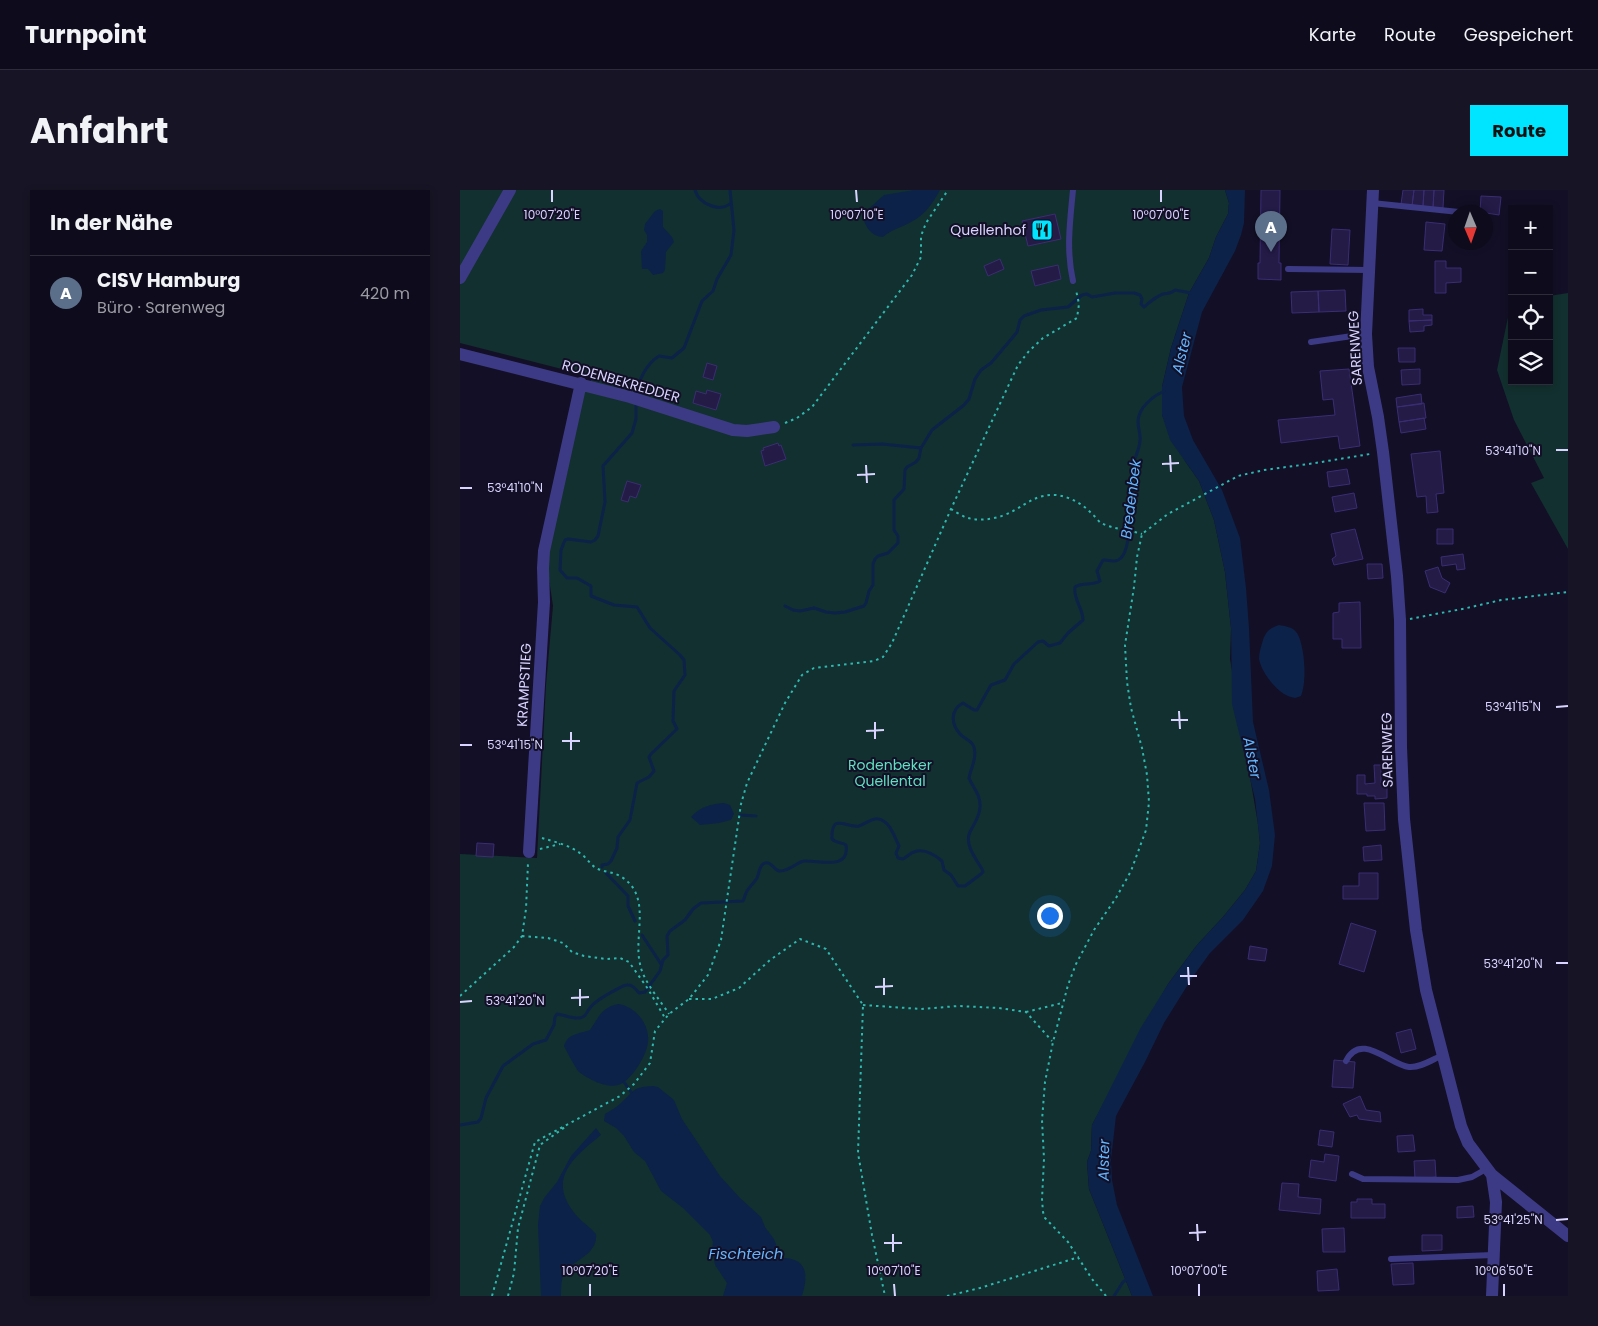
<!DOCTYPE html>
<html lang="de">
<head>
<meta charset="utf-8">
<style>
	body { margin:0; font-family:Poppins,sans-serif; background:#171425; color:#f1f3f6 }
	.controls { position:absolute; right:15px; top:15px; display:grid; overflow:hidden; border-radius:0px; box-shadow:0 2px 8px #0003 }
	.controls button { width:45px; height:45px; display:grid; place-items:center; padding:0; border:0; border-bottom:1px solid #2e2b3b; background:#0e0b1c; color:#f1f3f6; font:25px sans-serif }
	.compass { position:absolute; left:988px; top:15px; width:45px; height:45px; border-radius:50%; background:#0e0b1c; box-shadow:0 2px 8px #0003; rotate:178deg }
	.you { position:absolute; left:589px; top:725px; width:18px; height:18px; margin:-12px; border:4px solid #fff; border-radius:50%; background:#1a73e8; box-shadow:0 0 0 8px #1a73e833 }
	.badge { display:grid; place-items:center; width:32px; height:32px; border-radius:50%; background:#00e5ff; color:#fff; font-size:16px; font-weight:700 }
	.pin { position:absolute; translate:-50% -41px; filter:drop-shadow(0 1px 2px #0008) }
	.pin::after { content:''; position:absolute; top:26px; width:18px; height:15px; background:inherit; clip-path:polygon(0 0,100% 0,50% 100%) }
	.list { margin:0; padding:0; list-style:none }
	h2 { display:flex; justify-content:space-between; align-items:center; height:65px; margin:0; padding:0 20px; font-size:21px }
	h2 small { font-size:16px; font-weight:400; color:#9b9ba3 }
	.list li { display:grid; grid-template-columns:32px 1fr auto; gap:15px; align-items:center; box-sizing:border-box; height:75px; padding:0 20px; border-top:1px solid #2e2b3b }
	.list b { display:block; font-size:19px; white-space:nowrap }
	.list p { margin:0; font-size:16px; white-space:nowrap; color:#9b9ba3 }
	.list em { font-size:16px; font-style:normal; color:#9b9ba3 }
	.icon { flex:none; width:28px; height:28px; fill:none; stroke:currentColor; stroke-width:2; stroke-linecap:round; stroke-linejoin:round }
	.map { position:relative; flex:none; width:1108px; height:1106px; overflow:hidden; border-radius:0px }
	header { display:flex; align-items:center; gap:30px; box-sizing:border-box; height:70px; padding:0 25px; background:#0e0b1c; border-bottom:1px solid #2e2b3b }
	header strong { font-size:24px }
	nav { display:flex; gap:28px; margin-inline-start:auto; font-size:18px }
	.intro { display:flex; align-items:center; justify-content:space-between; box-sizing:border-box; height:120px; padding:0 30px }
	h1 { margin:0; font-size:35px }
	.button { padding:12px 22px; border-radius:0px; background:#00e5ff; color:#111; font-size:18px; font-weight:700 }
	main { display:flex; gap:30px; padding:0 30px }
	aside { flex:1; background:#0e0b1c; border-radius:0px; box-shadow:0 2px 8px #0003 }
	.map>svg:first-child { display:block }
</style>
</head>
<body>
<header>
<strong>Turnpoint</strong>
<nav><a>Karte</a><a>Route</a><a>Gespeichert</a></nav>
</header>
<div class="intro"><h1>Anfahrt</h1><a class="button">Route</a></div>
<main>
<aside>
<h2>In der Nähe<small></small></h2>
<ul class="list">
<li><span class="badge" style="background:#5c6f8a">A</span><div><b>CISV Hamburg</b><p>Büro · Sarenweg</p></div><em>420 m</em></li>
</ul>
</aside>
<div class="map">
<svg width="1108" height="1106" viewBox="0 0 1108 1106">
	<rect width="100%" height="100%" fill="#130f26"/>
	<path fill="#12302f" d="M 0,0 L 765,0 L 769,13 L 768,24 L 756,47 L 749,68 L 729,103 L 711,158 L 702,197 L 702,225 L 725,271 L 739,291 L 754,330 L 765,382 L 771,438 L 770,469 L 798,634 L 800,653 L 796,681 L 785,700 L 763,727 L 737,755 L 708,794 L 632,935 L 631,961 L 627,972 L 629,999 L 672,1106 L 0,1106 L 0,664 L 77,668 L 86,495 L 93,416 L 86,369 L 125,200 L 133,187 L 0,153 Z
		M 1108,103 L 1108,359 L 1071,293 L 1084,288 L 1054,230 L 1037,180 L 1052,108 L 1052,191 L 1089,191 L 1089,106 Z"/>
	<path fill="#0c2248" d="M 454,0 L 480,0 C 473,13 465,25 451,32 C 441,38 432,39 423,47 C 412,47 403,35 403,24 L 424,5 Z
		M 765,0 L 785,0 L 784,33 L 781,45 L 775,61 L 742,122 L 722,197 L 724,226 L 733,250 L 762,300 L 780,348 L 786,398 L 789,438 L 793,532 L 809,600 L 815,645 L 812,676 L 803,701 L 783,730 L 750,763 L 732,788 L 704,833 L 685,872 L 656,926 L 651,970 L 652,990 L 657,1015 L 693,1106 L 672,1106 L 629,999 L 627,972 L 631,961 L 632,935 L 680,839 L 708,794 L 737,755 L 763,727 L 785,700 L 796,681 L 800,653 L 795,609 L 772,514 L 771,438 L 765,382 L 754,330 L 739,291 L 710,250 L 702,225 L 702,197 L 711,158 L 729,103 L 749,68 L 756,47 L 768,24 L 769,13 Z
		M 200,19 L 203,21 L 203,37 L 212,47 L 214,52 L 206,62 L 205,80 L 203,83 L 193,85 L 188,79 L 182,79 L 181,61 L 187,52 L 187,45 L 184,40 L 185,34 L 195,21 Z
		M 819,435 C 825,436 833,437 837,443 C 845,456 847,492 841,506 L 835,508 C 831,507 827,506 824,504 C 814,498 801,481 799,469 C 799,463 801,456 803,450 C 806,441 810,438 819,435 Z
		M 264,613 L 270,615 L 274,624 L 271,630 L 259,633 L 240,635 L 231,627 C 240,617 250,614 264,613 Z
		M 158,814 C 175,816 190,834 188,852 C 187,865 171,892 158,895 C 149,897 140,894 132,890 C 128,888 123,885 119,882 C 116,879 106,860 104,856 C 108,843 119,844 130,840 C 138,828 142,817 158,814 Z
		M 193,896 L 198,897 L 214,910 L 222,929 L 260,986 L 280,1008 L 301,1027 L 305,1037 L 314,1049 L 317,1057 L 317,1064 L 320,1068 C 347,1067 349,1084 342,1106 L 263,1106 L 267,1093 L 255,1075 L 252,1059 L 253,1052 L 250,1045 L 223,1018 L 201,1001 L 185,971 L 174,962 L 164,946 L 156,938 L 144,931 L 145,924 C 151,920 157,917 162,912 C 175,900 173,897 193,896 Z
		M 136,938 L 141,945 C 113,968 86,989 116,1025 C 122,1032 130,1037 136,1044 C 138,1067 111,1069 103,1086 C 101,1092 101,1100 101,1106 L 81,1106 L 78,1035 L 80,1016 L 84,1008 L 97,992 L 111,966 Z"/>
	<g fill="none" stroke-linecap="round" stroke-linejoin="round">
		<path stroke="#0c2248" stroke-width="3" d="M 235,0 C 239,14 260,23 271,13
			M 176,206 C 178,191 186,174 199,166 L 212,168 L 224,158 L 242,111 L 253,101 L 257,89 L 271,65 L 274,40 L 270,0
			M 393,255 L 422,254 L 461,258
			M 325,416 L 333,420 L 340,421 L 354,418 L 366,422 L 375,423 L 385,422 L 404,416 L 406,413 L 409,401 L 413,395 L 413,374 L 415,369 L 418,366 L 428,363 L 438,353 L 438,346 L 434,340 L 434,310 L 444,299 L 445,280 L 447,277 L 456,272 L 459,268 L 461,258 L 472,240 L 504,215 L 509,209 L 515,189 L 521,180 L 531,173 L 553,147 L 557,142 L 560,130 L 564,126 L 581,120 L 608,117 L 622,105 L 627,104 L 632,107 L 655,103 L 674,103 L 680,105 L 682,109 L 681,114 L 684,117 C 690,112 695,107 703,104 C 708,103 711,104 715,100 L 731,103
			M 280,625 L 296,626
			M 142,677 L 142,675 L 148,674 L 151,671 L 157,658 L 158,647 L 170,630 L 177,593 L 189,587 L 194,581 L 189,567 L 191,564 L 217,539 L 213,531 L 214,501 L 225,485 L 224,470 L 220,465 L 190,438 L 177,417 L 154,415 L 131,406 L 131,396 L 117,388 L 107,388 L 100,380 L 101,360 L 105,350 L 108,349 L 131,352 L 135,350 L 138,346 L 145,312 L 143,276 L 172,243 L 176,229 L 176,213
			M 146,683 L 168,706 L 168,716 L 175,731
			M 182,745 L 201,774
			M 164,892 L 171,902
			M 0,935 L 18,932 L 21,928 L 26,908 L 43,876 L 73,854 L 86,850 L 94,835 L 95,827 L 97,824 C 105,825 112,829 120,828 C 127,827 126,822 130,818 C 136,809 154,801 163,796 C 171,793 174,797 179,803 L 185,802 L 200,781 L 203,770 L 208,765 L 207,746 L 210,741 L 225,730 L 233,719 L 241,713 L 283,711 C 285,707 285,704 287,701 C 290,696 294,693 297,688 C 299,684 299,677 303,674 C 310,669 314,680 319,681 C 329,682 337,672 344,671 C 359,670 390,681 386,655 C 382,652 375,653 372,649 C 371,621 387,639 399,636 C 408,633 415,624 425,632 C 432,637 435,648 439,656 L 436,663 L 438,668 L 443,669 C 447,667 450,663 454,662 C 464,658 475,665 482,671 L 484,680 L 491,685 L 498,696 L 505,696 L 521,684 L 523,682 L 522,679 C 516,669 504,654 510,642 C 514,634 520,626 520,617 C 521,605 513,598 509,588 C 511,577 517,569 514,557 C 512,550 504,549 500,544 C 491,534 490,520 503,513 L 514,520 L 517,520 L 531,495 L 545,490 L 554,474 L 578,452 L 583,451 L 589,456 L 600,453 L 608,443 L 623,430 C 623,418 613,409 615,397 C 622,392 632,396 640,391 L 637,381 L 643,370 C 649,369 655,374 661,368 C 673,356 670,300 672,281 C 673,270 679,262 680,251 C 681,244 678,239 678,232 C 678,218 692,207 704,201
			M 654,1106 L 663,1092 L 667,1089"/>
	</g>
	<path fill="#241b47" stroke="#3b2d73" d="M 801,0 L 820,0 L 819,73 L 821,73 L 821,90 L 798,89 L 798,73 L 800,73 Z
		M 943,0 L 954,0 L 952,16 L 941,14 Z
		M 954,0 L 964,0 L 963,16 L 952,16 Z
		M 964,0 L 974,0 L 973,18 L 963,16 Z
		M 974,0 L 984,0 L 983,18 L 973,18 Z
		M 1021,6 L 1041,7 L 1039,25 L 1020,22 Z
		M 595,24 L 601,49 L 568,56 L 562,31 Z
		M 966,32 L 985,34 L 982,61 L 964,60 Z
		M 872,39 L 890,40 L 888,75 L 870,74 Z
		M 540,69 L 544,79 L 528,86 L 524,76 Z
		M 975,71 L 986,71 L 986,78 L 1001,78 L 1001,92 L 986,93 L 986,103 L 975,103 Z
		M 598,75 L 601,89 L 575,96 L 571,81 Z
		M 885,100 L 886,121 L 859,122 L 858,101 Z
		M 858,101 L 859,122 L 832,123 L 831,102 Z
		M 963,119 L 963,125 L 972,125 L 972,130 L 949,131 L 949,120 Z
		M 972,130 L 972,135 L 964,136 L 964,141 L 950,142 L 949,131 Z
		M 938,158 L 955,158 L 955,172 L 939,172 Z
		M 247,173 L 257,176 L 253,190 L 243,187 Z
		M 889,179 L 900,256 L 880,259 L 878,246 L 821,253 L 818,230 L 875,225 L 873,209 L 863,210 L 860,181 Z
		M 960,179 L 960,194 L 942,195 L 941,180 Z
		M 247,200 L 261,204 L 256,220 L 233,213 L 236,201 L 246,204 Z
		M 961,204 L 962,214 L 937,217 L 936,208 Z
		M 964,213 L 966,228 L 939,232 L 937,217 Z
		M 964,228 L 966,239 L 941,243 L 939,232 Z
		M 318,253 L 319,256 L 321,255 L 326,269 L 305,276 L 301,261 L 304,260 L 303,258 Z
		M 980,261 L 984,303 L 976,304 L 978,322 L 967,323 L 966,306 L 957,307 L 951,264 Z
		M 887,279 L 890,294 L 869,297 L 867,282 Z
		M 167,291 L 181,295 L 176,308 L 170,306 L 168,312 L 161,310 Z
		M 894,303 L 897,318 L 875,322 L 872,307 Z
		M 895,339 L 903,369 L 874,375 L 872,369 L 876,366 L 871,344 Z
		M 977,339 L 993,339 L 993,354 L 977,354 Z
		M 1003,364 L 1005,379 L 997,380 L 996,374 L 982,376 L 981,367 Z
		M 907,374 L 922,374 L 923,388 L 908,389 Z
		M 978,377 L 982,388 L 990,393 L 985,403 L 970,397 L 965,381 Z
		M 900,412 L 901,458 L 882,458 L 882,449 L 873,449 L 873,423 L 879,422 L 879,413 Z
		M 914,575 L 921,575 L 921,593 L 927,592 L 927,608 L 915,609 L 915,606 L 907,606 L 907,604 L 897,604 L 897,585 L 905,585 L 905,594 L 915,593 Z
		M 904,613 L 924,613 L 925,640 L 906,641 Z
		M 17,653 L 34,654 L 33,667 L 16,666 Z
		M 921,655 L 922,670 L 904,671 L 903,657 Z
		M 899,683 L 918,683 L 918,709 L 883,709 L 883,696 L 899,696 Z
		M 891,733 L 916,741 L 904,782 L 879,774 Z
		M 790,756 L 807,759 L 805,771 L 788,769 Z
		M 951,839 L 956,859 L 941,863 L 936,843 Z
		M 874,870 L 895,872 L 893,898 L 872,897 Z
		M 900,906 L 906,920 L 920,922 L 921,932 L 899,929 L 897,925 L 890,927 L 883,914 Z
		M 860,940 L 874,942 L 872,957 L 858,955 Z
		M 953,945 L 955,961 L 938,962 L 937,946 Z
		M 865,964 L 879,966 L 876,991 L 849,987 L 851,970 L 864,972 Z
		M 975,970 L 976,987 L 955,989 L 954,971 Z
		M 822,993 L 839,994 L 838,1007 L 861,1009 L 860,1024 L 819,1020 Z
		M 897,1009 L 912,1009 L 912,1014 L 925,1014 L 925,1028 L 891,1028 L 891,1012 L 897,1012 Z
		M 1013,1016 L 1014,1027 L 997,1028 L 997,1017 Z
		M 884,1038 L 885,1062 L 863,1062 L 862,1039 Z
		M 962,1045 L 982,1045 L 982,1060 L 962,1061 Z
		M 953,1073 L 954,1094 L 933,1095 L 931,1074 Z
		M 877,1079 L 879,1100 L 858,1101 L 857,1081 Z"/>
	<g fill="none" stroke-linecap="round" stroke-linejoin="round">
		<path stroke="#2fb8b0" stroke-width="2" stroke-dasharray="2.5 4" stroke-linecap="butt" d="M 325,233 L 337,228 L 352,217 L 452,85 L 461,67 L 461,46 L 466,33 L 488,0
			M 491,319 C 496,322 503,327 508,328 C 522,332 541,328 553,321 C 568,313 577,304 596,305 C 611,307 623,314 633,325 C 636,327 638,331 641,333 C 653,339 669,340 682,344
			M 950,429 L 1007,418 L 1041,410 L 1108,402
			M 82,648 C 95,652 110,655 121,664 C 127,668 131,676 138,679 C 145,682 153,682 160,686 C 193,705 173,745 180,774 C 183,791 200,810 209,824
			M 80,659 L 100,654
			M 62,746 L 88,748 L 103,753 L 112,762 L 124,766 L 146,769 L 160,768 L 169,772 L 188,799 L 205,828
			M 0,806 L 54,757 L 62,746 L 66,719 L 68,673
			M 229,809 L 252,809 L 279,798 L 310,770 L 340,749 L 366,759 L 403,815 L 398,963 L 412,1045 L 425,1106
			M 403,815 L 461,819 L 498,816 L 539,818 L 566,822 L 592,851
			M 566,822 L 602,813
			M 32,1106 L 75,952 L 160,906 L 174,894 L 190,873 L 195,841 L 209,824 L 229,809 L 248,785 L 261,750 L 281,614 L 287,593 L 325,513 L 342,485 L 354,478 L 414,471 L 423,467 L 432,453 L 491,319 L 558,175 L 569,161 L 583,148 L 617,128 L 619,114 L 616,100
			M 48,1106 L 54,1083 L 58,1038 L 80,955 L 105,937
			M 487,1106 L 520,1098 L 619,1067
			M 646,1106 L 632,1089 L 608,1052 L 585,1028 L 583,1022 L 582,1009 L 584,969 L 582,930 L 585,892 L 593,852 L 608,795 L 616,774 L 634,740 L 656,708 L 671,681 L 686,640 L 689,612 L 687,585 L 682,558 L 671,518 L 667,492 L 665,455 L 674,397 L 677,367 L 682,344 L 708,324 L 778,286 L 804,280 L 849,274 L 910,264"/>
		<path stroke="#3d3a85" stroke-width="6" d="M 912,13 L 999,22
			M 828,79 L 909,80
			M 613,91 C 606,60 610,31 613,0
			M 851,152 L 906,144
			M 886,871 C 901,841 930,875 949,877 C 961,878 973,869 983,865
			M 892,984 L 903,989 L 998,990 L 1012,987 L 1028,978
			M 931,1069 L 1033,1065"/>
		<path stroke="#3d3a85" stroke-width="12" d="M 913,0 L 906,144 L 908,177 L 918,227 L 923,262 L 937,386 L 940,430 L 941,557 L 944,629 L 956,740 L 966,800 L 1001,936 L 1008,953 L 1032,985 L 1036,1012 L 1032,1106
			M 0,88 L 50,0
			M 0,164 L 170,207 L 273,240 L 287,241 L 314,237
			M 69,662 L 84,412 L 83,378 L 84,361 L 121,193
			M 1032,985 L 1108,1046"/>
	</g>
	<path fill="none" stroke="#d9d4ff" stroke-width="2" d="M 92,0 L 92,12M 396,0 L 397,12M 701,0 L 701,12M 1096,260 L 1108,260M 710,265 L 711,282M 702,274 L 719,273M 406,275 L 407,293M 397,285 L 415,284M 0,298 L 12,298M 1096,517 L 1108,516M 719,521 L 720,539M 711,530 L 728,530M 415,532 L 415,549M 406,541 L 424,540M 111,542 L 111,560M 102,551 L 120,551M 0,555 L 12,555M 1096,773 L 1108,773M 728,777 L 729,795M 720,786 L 737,786M 424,788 L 424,805M 415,797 L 433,796M 120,799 L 120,816M 111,808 L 129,807M 0,812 L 12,811M 1096,1030 L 1108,1029M 737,1034 L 738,1051M 729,1043 L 746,1042M 433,1044 L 433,1062M 424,1053 L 442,1053M 130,1094 L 130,1106M 434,1094 L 435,1106M 739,1094 L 739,1106M 1044,1094 L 1044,1106"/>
	<defs>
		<g id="restaurant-square" transform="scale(1.125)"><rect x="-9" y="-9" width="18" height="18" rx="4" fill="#00e5ff" stroke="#130f26"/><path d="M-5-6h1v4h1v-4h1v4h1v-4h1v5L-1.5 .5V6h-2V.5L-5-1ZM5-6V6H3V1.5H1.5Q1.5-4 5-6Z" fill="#111"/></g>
	</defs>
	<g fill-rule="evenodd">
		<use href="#restaurant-square" x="582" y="40"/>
	</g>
	<g text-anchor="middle" stroke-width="4" stroke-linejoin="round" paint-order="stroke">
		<g font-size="14" fill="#d9d4ff" stroke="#130f26" text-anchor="end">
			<text x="566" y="45">Quellenhof</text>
		</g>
		<g font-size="14" fill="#d9d4ff" stroke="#130f26">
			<text transform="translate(895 158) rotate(-93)" y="5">SARENWEG</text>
			<text transform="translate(161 191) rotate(16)" y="5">RODENBEKREDDER</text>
			<text transform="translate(64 495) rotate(-87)" y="5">KRAMPSTIEG</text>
			<text transform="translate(927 560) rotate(-91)" y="5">SARENWEG</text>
		</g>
		<g font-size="14" fill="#5fe0c0" stroke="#130f26">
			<text x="430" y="580">Rodenbeker<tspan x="430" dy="16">Quellental</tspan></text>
		</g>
		<g font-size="15" font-style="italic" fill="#62b6ff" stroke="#130f26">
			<text transform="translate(722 163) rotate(-76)" y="5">Alster</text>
			<text transform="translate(671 309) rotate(-83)" y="5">Bredenbek</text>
			<text transform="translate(792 568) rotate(79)" y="5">Alster</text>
			<text transform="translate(644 970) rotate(-89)" y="5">Alster</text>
			<text x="286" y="1069">Fischteich</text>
		</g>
	</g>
	<g font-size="12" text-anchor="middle" fill="#d9d4ff" stroke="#130f26" stroke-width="4" stroke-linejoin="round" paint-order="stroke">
		<text x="92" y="29">10°07'20"E</text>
		<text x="397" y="29">10°07'10"E</text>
		<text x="701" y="29">10°07'00"E</text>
		<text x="1053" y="265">53°41'10"N</text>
		<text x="55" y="302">53°41'10"N</text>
		<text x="1053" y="521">53°41'15"N</text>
		<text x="55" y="559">53°41'15"N</text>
		<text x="1053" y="778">53°41'20"N</text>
		<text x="55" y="815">53°41'20"N</text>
		<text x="1053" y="1034">53°41'25"N</text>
		<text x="130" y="1085">10°07'20"E</text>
		<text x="434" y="1085">10°07'10"E</text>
		<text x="739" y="1085">10°07'00"E</text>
		<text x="1044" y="1085">10°06'50"E</text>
	</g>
</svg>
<div class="controls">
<button>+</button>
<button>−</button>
<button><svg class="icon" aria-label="locate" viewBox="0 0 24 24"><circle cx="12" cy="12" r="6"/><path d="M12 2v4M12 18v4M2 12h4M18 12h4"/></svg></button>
<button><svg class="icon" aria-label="layers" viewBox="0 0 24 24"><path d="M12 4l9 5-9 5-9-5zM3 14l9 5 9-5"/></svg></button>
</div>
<svg class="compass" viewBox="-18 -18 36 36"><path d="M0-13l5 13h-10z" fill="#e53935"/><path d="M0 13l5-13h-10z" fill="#9b9ba3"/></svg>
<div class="you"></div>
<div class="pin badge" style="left:811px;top:62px;background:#5c6f8a">A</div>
</div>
</main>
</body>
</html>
